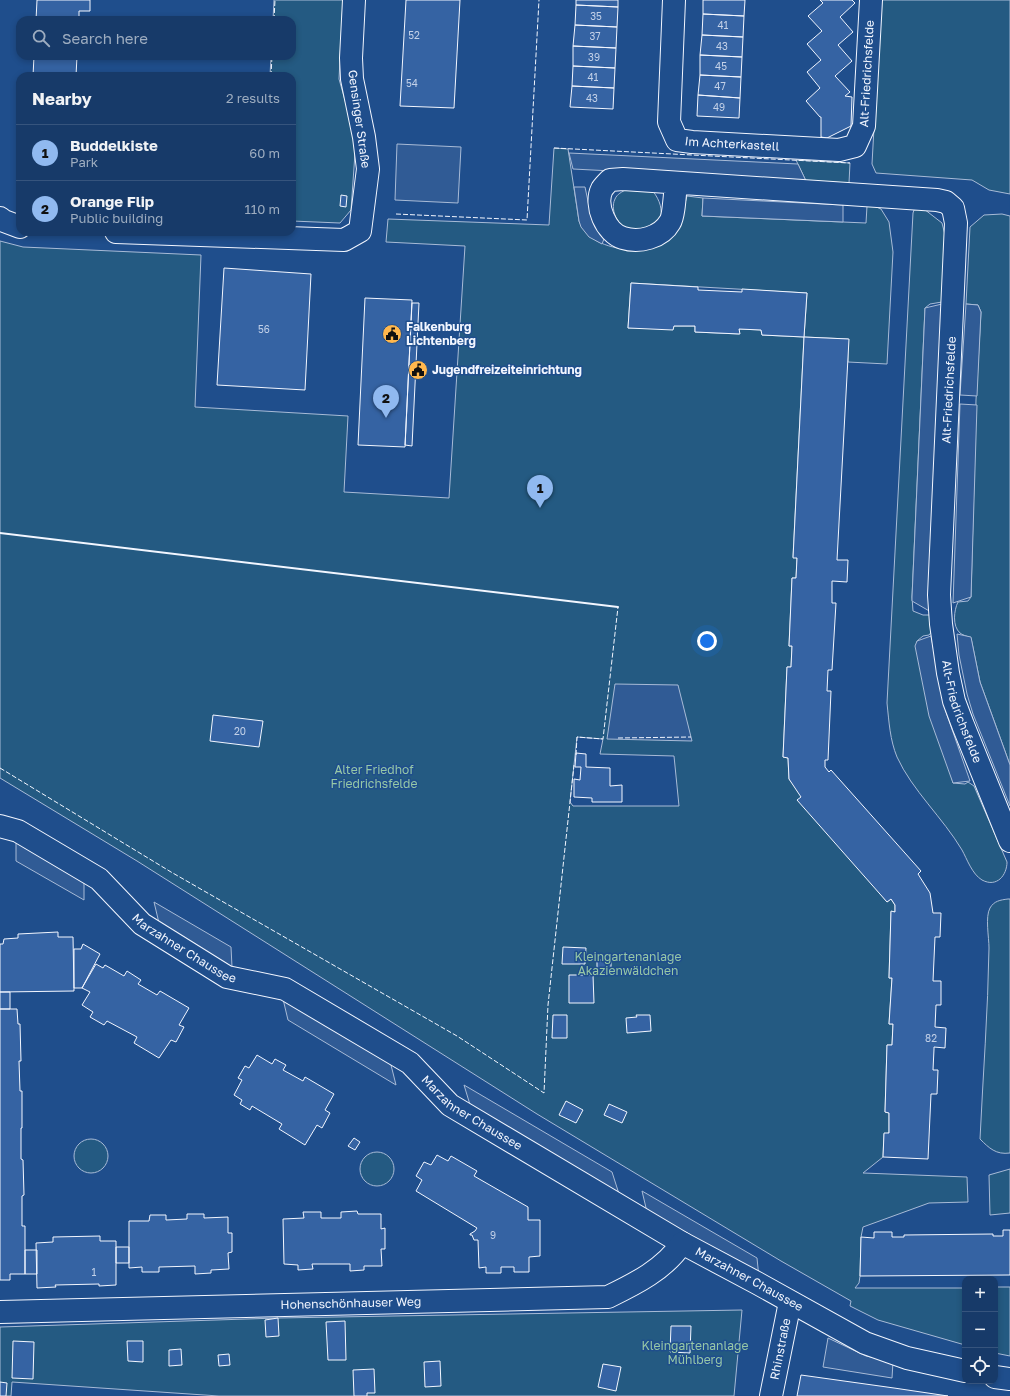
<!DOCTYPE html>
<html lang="en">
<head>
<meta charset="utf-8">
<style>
	body { margin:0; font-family:"Golos Text",sans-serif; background:#20416f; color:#f1f3f6 }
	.controls { position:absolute; right:12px; bottom:12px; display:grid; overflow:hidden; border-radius:8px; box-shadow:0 2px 6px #0003 }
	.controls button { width:36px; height:36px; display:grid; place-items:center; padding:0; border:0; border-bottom:1px solid #36547d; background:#173a69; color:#f1f3f6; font:20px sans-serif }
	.you { position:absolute; left:707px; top:641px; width:14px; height:14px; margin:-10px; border:3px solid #fff; border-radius:50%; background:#1a73e8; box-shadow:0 0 0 6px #1a73e833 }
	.badge { display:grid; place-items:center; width:26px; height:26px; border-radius:50%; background:#90b9f0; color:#111; font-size:13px; font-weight:700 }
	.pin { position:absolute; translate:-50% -33px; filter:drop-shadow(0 1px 2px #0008) }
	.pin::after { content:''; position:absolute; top:21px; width:14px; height:12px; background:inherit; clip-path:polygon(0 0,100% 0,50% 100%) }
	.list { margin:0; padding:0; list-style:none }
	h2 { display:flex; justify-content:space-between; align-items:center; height:52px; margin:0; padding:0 16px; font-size:17px }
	h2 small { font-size:13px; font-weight:400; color:#9eadc0 }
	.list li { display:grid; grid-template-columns:26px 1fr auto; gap:12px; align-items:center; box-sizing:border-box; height:56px; padding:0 16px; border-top:1px solid #36547d }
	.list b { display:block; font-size:15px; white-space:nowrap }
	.list p { margin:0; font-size:13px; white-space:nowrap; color:#9eadc0 }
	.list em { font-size:13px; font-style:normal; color:#9eadc0 }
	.icon { flex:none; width:22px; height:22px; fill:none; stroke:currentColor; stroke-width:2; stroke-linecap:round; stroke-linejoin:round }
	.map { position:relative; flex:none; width:1010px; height:1396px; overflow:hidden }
	.search { position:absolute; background:#173a69; box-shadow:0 2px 6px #0003; left:16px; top:16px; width:280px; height:44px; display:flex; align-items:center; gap:10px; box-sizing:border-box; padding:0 14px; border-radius:12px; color:#9eadc0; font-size:15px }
	.panel { position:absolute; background:#173a69; box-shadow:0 2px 6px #0003; left:16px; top:72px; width:280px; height:164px; border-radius:12px }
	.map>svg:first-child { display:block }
</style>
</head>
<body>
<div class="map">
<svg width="1010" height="1396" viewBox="0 0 1010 1396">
	<rect width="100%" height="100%" fill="#1f4e8c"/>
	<path fill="#245a82" stroke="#a8bbd7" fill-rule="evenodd" d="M 274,0 L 343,0 L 339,79 L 356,139 L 351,210 L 340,223 L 292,221 L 292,76 L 270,76 L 271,56 L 292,56 L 292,20 L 273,20 Z
		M 881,0 L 1010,0 L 1010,194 L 989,190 L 972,180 L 876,173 L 872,164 Z
		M 554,148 L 568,149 L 579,221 C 588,243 611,248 632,250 L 684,207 L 687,196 L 703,198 L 702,216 L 866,223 L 867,206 L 874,206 L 881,209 L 889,222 L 893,252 L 887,364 L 848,362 L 848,339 L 804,337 L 793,557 L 797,558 L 796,578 L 792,578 L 789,646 L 792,646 L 791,667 L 787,667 L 783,757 L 788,758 L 789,779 L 887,902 L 891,899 L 895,905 L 895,912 L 891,912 L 889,978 L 892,978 L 889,1024 L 893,1024 L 892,1045 L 887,1045 L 885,1112 L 889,1113 L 889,1133 L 884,1134 L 883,1157 L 863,1173 L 967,1177 L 968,1202 L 929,1203 L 863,1227 L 861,1237 L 860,1276 L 859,1283 L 855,1288 L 965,1288 L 965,1345 L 878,1320 L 850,1306 L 851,1301 L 781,1261 L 537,1114 L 137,861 L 0,778 L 0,241 L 23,247 L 201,255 L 195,407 L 348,416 L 344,492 L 449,498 L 465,246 L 386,242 L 388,219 L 549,225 ZM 631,283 L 807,293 L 804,337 L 762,335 L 761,330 L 739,329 L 739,334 L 695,332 L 695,326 L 674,326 L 628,328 ZM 577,737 L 603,739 L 600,754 L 674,756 L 679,806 L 573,806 L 570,802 Z
		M 796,160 L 850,163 L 849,183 L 806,181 Z
		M 627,189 L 653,191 C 660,201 663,209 660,221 C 651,226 644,230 633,230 C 620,230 609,211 615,199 C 617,194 622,192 627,189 Z
		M 924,209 L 942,223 L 945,235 L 942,302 L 930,304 L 925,308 L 912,597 L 913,611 L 923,615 L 929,615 L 933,619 L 933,630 L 929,635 L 923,636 L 917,641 L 953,783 L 965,784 L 968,782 L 974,786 L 1007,862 C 1007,875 997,888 982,880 C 972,874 967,859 962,850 C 943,818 912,790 897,757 C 890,740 889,722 887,703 L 913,213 L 914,210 Z
		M 1002,214 L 1010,216 L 1010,765 L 980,682 L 971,638 C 967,636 962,635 960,633 C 952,626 954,610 958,602 L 968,601 L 971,597 L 976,400 L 981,312 L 978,305 L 966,304 L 970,227 L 984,215 Z
		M 1008,899 L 1010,899 L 1010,1153 C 996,1155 989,1148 980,1139 C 983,1075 988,1011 989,948 C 989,937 985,917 990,908 C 994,901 1000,900 1008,899 Z
		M74 1156a17 17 0 1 1 34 0a17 17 0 1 1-34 0Z
		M360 1169a17 17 0 1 1 34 0a17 17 0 1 1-34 0Z
		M 1010,1169 L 1010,1213 L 990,1215 L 989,1175 Z
		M 995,1287 L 1010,1287 L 1010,1356 L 995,1353 Z
		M 742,1310 L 734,1396 L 219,1396 L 12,1382 L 11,1396 L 0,1396 L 0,1327 L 278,1318 Z"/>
	<path fill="#305b95" stroke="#a8bbd7" d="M 397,144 L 461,147 L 458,203 L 395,200 Z
		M 569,153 L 798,164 L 806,181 L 573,169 Z
		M 574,187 L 585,187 L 592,220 L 606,234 L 602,244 L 589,237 L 581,227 L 579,221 Z
		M 703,198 L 843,205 L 843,222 L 702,216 Z
		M 942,304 L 931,612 L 912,601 L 912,597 L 925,308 Z
		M 966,304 L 978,305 L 981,312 L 977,396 L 960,395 Z
		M 960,404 L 977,405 L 971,597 L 953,603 Z
		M 957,634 L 971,637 L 980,682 L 1010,765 L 1010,806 L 973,714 L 967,694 L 959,655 Z
		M 931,636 L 946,712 L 970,781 L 953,783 L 929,716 L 915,646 L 917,641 Z
		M 615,684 L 678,685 L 692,741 L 607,739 Z
		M 16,842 L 84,881 L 84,900 L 16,861 Z
		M 154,902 L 231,947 L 232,967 L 159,923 Z
		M 283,999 L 390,1061 L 396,1085 L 288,1020 Z
		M 464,1085 L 612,1172 L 620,1197 L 471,1108 Z
		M 642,1191 L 757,1258 L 759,1278 L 647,1212 Z
		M 828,1338 L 866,1356 L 893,1362 L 892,1378 L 823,1367 Z"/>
	<path fill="#3563a3" stroke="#f2f6ff" d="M 37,0 L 90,0 L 90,11 L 79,11 L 79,20 L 36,20 Z
		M 406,0 L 460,0 L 454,108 L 400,106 Z
		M 576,0 L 618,0 L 618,7 L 576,5 Z
		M 703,0 L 745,0 L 744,16 L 703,14 Z
		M 820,0 L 852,0 L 855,3 L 840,17 L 853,32 L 838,45 L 852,61 L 835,76 L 850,92 L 845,96 L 852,97 L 851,126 L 827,138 L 821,137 L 821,117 L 820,117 L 806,101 L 820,88 L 807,72 L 821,60 L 807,44 L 822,31 L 808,16 L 823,3 Z
		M 576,5 L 618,7 L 617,27 L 575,25 Z
		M 703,14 L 744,16 L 743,37 L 702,35 Z
		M 575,25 L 617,27 L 616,48 L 573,46 Z
		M 702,35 L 743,37 L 742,57 L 700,55 Z
		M 573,46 L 616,48 L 615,68 L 573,66 Z
		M 700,55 L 742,57 L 741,77 L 700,75 Z
		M 34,56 L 77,56 L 76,76 L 33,76 Z
		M 573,66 L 615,68 L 614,88 L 572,86 Z
		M 700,75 L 741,77 L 740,98 L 698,95 Z
		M 572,86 L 614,88 L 613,109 L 570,107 Z
		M 698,95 L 740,98 L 739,118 L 697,116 Z
		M 341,195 L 347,196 L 346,207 L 340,206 Z
		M 224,268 L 311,274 L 305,390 L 217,385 Z
		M 631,283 L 698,287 L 698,290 L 742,292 L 742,289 L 807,293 L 804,337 L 849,339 L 837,560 L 848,560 L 847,582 L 832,581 L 832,603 L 836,603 L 832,670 L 828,670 L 827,691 L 831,691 L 828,760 L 825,760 L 825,767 L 829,772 L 831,770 L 921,871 L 918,874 L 930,893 L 933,913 L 941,913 L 940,937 L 935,937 L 933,981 L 941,981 L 941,1005 L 936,1005 L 935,1027 L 946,1028 L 945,1048 L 934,1047 L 934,1049 L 933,1070 L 938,1070 L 937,1094 L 931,1094 L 928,1159 L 883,1157 L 884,1133 L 889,1133 L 889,1113 L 885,1112 L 887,1045 L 892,1045 L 893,1024 L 889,1024 L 892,978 L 889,978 L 891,911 L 895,912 L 895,905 L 891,899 L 887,902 L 797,800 L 801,797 L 789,779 L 788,758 L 783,757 L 787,667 L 791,667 L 792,646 L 789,646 L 792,578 L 796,578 L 797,558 L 793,558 L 804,337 L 762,335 L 761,330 L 739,329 L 740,334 L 695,332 L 695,326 L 674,326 L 673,330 L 628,328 Z
		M 365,298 L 412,300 L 405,447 L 358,445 Z
		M 412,303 L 419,303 L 412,446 L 405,445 Z
		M 213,715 L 263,721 L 259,747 L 210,741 Z
		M 576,753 L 586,754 L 586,767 L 610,768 L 610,786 L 622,785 L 622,802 L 592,802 L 592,798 L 574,797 L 574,779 L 580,780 L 581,767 L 575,767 Z
		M 58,932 L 58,937 L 73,937 L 74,991 L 0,992 L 0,944 L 3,944 L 4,939 L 18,938 L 18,934 Z
		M 83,944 L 100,954 L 82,988 L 74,988 L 74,949 L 81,949 Z
		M 563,947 L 586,948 L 585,964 L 562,964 Z
		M 597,960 L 611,960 L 611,973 L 597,973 Z
		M 96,964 L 103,968 L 105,965 L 124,976 L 127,971 L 141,980 L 138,984 L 157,995 L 160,991 L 189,1008 L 179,1025 L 184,1027 L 176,1042 L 171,1040 L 159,1058 L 134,1043 L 137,1037 L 107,1021 L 104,1025 L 90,1017 L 93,1012 L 82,1005 L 90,992 L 82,988 Z
		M 569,975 L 593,975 L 594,1003 L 569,1003 Z
		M 0,992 L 10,992 L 10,1009 L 0,1009 Z
		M 0,1009 L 17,1009 L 18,1024 L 20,1024 L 21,1061 L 19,1061 L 20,1091 L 22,1091 L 22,1128 L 21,1128 L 21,1159 L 23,1160 L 24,1195 L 22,1196 L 22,1226 L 25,1226 L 25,1274 L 10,1274 L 10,1280 L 0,1280 Z
		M 553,1015 L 567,1015 L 567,1038 L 552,1038 Z
		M 636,1015 L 650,1015 L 651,1031 L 627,1033 L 626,1018 L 637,1017 Z
		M 257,1055 L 272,1064 L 275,1059 L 286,1065 L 283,1070 L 303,1081 L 305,1077 L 334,1094 L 325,1110 L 330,1113 L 322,1128 L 317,1125 L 305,1145 L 279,1129 L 282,1124 L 252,1106 L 250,1110 L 240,1104 L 242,1100 L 234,1095 L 242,1080 L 238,1078 L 245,1066 L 249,1068 Z
		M 566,1101 L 583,1110 L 576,1123 L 559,1115 Z
		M 609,1104 L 627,1112 L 622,1123 L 604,1115 Z
		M 354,1138 L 360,1142 L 355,1150 L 348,1146 Z
		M 437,1155 L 448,1161 L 451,1156 L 477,1171 L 474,1176 L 528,1207 L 528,1220 L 540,1220 L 540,1256 L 529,1257 L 529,1272 L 514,1272 L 514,1267 L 501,1267 L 501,1273 L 486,1273 L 486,1267 L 479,1268 L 478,1240 L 474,1240 L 472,1235 L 470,1235 L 470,1234 L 475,1231 L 477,1228 L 416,1191 L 422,1180 L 416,1176 L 424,1162 L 431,1165 Z
		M 357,1211 L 358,1214 L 381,1214 L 381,1229 L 385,1228 L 385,1249 L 381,1249 L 382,1266 L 364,1266 L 364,1270 L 350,1271 L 350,1264 L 312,1264 L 313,1269 L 298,1270 L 298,1265 L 284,1264 L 283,1219 L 304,1218 L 303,1212 L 321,1212 L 321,1218 L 341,1218 L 341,1212 Z
		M 187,1214 L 204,1214 L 204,1218 L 228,1217 L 228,1233 L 232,1233 L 232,1252 L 228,1253 L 229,1269 L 211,1270 L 211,1273 L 195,1274 L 195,1266 L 159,1267 L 159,1272 L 142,1272 L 142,1267 L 129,1268 L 129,1221 L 149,1221 L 150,1215 L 166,1215 L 166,1220 L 187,1219 Z
		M 1003,1230 L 1010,1230 L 1010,1275 L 860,1276 L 861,1237 L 874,1238 L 874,1232 L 892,1232 L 892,1237 L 904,1237 L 904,1235 L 993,1234 L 993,1236 L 1003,1236 Z
		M 100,1236 L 100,1241 L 116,1241 L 116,1285 L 99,1286 L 99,1284 L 55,1285 L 56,1287 L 37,1288 L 36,1243 L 53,1242 L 53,1237 Z
		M 116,1247 L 129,1247 L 129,1263 L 116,1263 Z
		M 25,1250 L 37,1250 L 37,1274 L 25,1274 Z
		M 278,1318 L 279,1336 L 266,1337 L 265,1320 Z
		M 345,1321 L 346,1360 L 328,1360 L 326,1322 Z
		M 671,1326 L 691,1326 L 690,1353 L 670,1352 Z
		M 13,1341 L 34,1342 L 33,1379 L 12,1378 Z
		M 127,1341 L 143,1341 L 143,1362 L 128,1361 Z
		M 181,1349 L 182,1365 L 169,1366 L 169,1350 Z
		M 229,1354 L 230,1365 L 219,1366 L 218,1355 Z
		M 440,1361 L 441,1386 L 425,1387 L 424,1362 Z
		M 603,1364 L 621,1367 L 616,1391 L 598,1387 Z
		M 374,1369 L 375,1393 L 367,1393 L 367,1396 L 354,1396 L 353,1370 Z
		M 801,1375 L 894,1388 L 948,1396 L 797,1396 Z
		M 0,1382 L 7,1383 L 6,1396 L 0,1396 Z"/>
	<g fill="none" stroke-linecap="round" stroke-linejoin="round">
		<g stroke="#f2f6ff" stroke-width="24">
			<g id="minor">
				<path id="s1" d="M 674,0 L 669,122 L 677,140 L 692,142 L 839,150 L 855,146 L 864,126 L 871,0"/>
				<path id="s2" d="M 676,183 C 675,191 674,216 670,222 C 661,238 639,243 623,238 C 606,233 594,205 602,189 C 604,186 607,183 610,180 L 623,179 L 937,200 L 946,202 L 953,208 L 956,223 L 939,595 L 941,624 L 948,673 L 954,701 L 963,725 L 1010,841"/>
				<path d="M 0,218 L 4,221 L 20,227"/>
				<path d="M 116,232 L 344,240 L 360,231 L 368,169 L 364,137 L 352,79 L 351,58 L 354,0"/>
				<path id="s3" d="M 0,826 L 18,831 L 99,879 L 142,924 L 227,977 L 285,989 L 410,1063 L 450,1105 L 682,1243 L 757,1283 L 865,1343 L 907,1358 L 965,1371"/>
				<path id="s4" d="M 0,1312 L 608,1297 C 635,1284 665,1269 682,1243"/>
				<path d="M 995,1377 L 1010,1379"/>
				<path id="s5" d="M 771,1396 L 790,1302"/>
			</g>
		</g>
		<use href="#minor" stroke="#1f4e8c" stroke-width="22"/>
		<path stroke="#f2f6ff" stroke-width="1" stroke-dasharray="5 2" stroke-linecap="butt" d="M 274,20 L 275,0
			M 271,76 L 272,56
			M 554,148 L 850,163
			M 396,214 L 527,220 L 539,0
			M 618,738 L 691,737
			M 576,755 L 577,737 L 603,739 L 618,607
			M 0,768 L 171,872 L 457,1036 L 544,1093 L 548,1005 L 574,765"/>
		<path stroke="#f2f6ff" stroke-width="2" d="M 0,533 L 618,607"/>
	</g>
	<defs>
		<g id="civic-disc" transform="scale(1)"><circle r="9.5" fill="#ffb74d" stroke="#1f4e8c"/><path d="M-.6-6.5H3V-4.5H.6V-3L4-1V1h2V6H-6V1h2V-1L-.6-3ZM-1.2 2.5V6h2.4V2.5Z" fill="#111"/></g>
	</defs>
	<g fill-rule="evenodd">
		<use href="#civic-disc" x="392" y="334"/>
		<use href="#civic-disc" x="418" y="370"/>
	</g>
	<g text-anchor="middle" stroke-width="3" stroke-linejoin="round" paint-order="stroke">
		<g font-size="10" fill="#c3d1e8">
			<text x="596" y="20">35</text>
			<text x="723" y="29">41</text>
			<text x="414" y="39">52</text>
			<text x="595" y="40">37</text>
			<text x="722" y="50">43</text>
			<text x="594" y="61">39</text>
			<text x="721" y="70">45</text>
			<text x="593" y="81">41</text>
			<text x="412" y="87">54</text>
			<text x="720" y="90">47</text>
			<text x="592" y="102">43</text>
			<text x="719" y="111">49</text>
			<text x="264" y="333">56</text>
			<text x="240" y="735">20</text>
			<text x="931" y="1042">82</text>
			<text x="493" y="1239">9</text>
			<text x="94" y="1276">1</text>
		</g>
		<g font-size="12" fill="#f2f6ff" stroke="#1f4e8c">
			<text dy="4" stroke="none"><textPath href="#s1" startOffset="395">Alt-Friedrichsfelde</textPath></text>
			<text transform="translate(359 119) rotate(82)" y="4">Gensinger Straße</text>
			<text dy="4" stroke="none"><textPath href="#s1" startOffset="197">Im Achterkastell</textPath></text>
			<text transform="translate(949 390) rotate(-87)" y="4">Alt-Friedrichsfelde</text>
			<text dy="4" stroke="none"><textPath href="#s2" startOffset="1017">Alt-Friedrichsfelde</textPath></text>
			<text dy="4" stroke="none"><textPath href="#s3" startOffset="224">Marzahner Chaussee</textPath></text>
			<text dy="4" stroke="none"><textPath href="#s3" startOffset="560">Marzahner Chaussee</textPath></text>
			<text dy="4" stroke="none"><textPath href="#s3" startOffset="884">Marzahner Chaussee</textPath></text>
			<text dy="4" stroke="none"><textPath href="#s4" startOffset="351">Hohenschönhauser Weg</textPath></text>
			<text dy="4" stroke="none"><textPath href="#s5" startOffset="48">Rhinstraße</textPath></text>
		</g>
		<g font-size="12" font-weight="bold" fill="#f2f6ff" stroke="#1f4e8c" text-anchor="start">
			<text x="406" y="331">Falkenburg<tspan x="406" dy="14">Lichtenberg</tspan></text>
			<text x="432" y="374">Jugendfreizeiteinrichtung</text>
		</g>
		<g font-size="12" fill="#97c8a6" stroke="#1f4e8c">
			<text x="374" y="774">Alter Friedhof<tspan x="374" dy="14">Friedrichsfelde</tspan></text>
			<text x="628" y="961">Kleingartenanlage<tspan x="628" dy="14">Akazienwäldchen</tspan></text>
			<text x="695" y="1350">Kleingartenanlage<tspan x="695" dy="14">Mühlberg</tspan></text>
		</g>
	</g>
</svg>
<div class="controls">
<button>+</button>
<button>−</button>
<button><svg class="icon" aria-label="locate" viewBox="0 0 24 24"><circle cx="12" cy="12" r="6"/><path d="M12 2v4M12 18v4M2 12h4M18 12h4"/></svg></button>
</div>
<div class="you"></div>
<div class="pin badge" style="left:540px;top:508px">1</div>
<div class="pin badge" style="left:386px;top:418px">2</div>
<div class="search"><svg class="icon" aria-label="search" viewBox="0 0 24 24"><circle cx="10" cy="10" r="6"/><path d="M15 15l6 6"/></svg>Search here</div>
<section class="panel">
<h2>Nearby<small>2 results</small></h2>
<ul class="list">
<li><span class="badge">1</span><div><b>Buddelkiste</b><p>Park</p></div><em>60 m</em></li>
<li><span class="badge">2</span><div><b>Orange Flip</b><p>Public building</p></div><em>110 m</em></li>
</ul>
</section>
</div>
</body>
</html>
